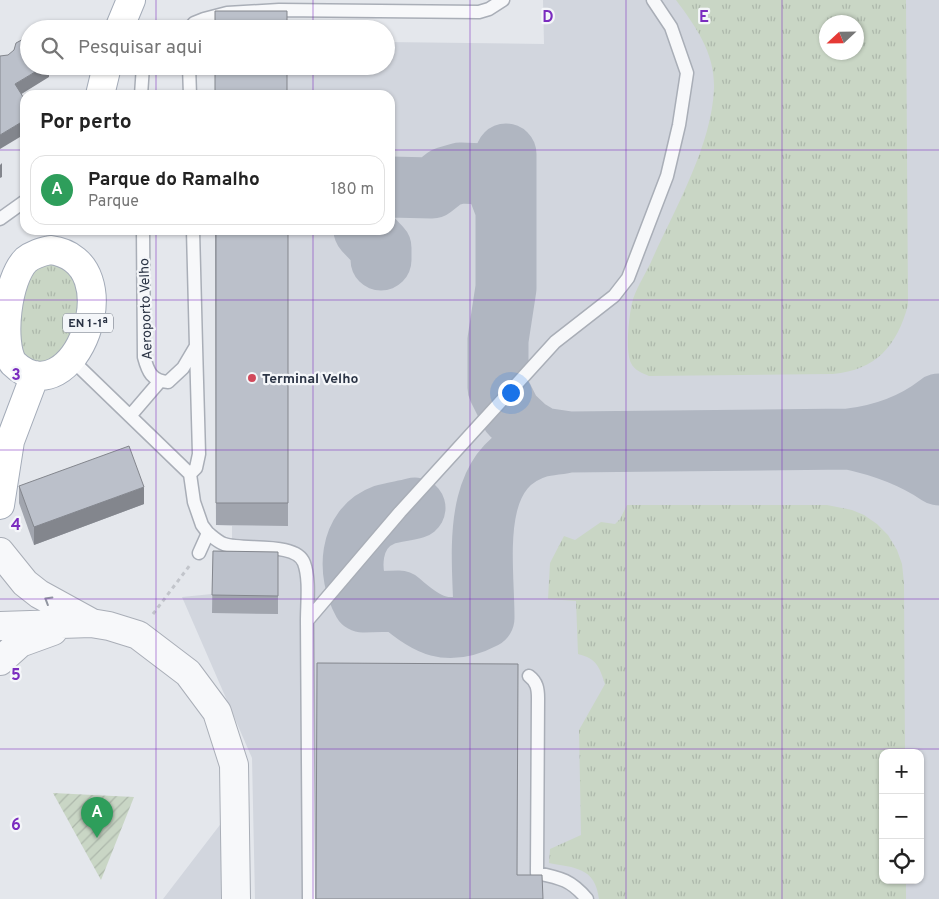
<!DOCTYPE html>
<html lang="pt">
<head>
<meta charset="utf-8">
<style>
	body { margin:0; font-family:Overpass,sans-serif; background:#f2f2f2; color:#222 }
	.controls { position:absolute; right:15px; bottom:15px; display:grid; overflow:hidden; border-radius:10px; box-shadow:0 1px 4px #0004 }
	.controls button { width:45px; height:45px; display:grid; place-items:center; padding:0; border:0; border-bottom:1px solid #e0e0e0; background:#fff; color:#222; font:25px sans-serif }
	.compass { position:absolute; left:819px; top:15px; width:45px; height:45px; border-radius:50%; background:#fff; box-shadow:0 1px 4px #0004; rotate:248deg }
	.you { position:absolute; left:510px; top:392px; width:18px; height:18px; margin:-12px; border:4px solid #fff; border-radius:50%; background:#1a73e8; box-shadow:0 0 0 8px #1a73e833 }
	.badge { display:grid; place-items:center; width:32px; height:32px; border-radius:50%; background:#7c3aed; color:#fff; font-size:16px; font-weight:700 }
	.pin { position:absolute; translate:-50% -41px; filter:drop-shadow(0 1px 2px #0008) }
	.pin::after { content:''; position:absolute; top:26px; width:18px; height:15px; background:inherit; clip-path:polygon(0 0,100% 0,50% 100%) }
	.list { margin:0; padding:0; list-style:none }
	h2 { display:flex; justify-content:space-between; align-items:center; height:65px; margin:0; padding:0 20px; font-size:21px }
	h2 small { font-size:16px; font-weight:400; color:#767676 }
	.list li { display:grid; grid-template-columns:32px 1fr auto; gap:15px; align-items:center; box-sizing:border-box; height:70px; margin:0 10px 10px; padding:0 10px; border:1px solid #e0e0e0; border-radius:15px }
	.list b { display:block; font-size:19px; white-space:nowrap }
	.list p { margin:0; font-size:16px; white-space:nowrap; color:#767676 }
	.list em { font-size:16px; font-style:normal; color:#767676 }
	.icon { flex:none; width:28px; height:28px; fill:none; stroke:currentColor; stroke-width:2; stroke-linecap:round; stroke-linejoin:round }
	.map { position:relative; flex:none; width:939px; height:899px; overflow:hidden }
	.search { position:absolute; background:#fff; box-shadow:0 1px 4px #0004; left:20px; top:20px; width:375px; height:55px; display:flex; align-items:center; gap:12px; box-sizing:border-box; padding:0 18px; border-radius:28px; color:#767676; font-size:19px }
	.panel { position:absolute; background:#fff; box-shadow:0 1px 4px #0004; left:20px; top:90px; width:375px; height:145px; border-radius:15px }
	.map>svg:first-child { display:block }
</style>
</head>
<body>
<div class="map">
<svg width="939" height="899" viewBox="0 0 939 899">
	<defs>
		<pattern id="grass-tufts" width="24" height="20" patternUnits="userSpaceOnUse" patternTransform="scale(1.25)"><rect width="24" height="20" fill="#c9d6c5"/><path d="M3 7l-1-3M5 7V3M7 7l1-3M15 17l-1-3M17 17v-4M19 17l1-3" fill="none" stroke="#adb8ab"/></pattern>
		<pattern id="garden-furrows" width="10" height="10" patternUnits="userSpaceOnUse" patternTransform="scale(1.25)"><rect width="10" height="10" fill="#c9d6c5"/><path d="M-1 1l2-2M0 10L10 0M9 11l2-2" fill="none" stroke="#adb8ab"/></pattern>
	</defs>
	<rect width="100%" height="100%" fill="#e4e7ec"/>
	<path fill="#d2d6de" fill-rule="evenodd" d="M 543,0 L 939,0 L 939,899 L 255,899 L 252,758 L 182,597 L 212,594 L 213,569 L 232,569 L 232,526 L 216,525 L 215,230 L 390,230 L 390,95 L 215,95 L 215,66 L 386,66 L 386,42 L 544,44 ZM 826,22 L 856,22 L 856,52 L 826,52 ZM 883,753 L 920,753 L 920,880 L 883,880 Z
		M 226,817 L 227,899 L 163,899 Z"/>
	<path fill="url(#grass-tufts)" fill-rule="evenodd" d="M 676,0 L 906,0 L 908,305 C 897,346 876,370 833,374 L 649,376 C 642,373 634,370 631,363 C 625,351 629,316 632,303 C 635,290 645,275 651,262 C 674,210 712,146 714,88 C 715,53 696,27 676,0 ZM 826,22 L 856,22 L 856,52 L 826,52 Z
		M 51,262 L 72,271 L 79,298 L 76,324 L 63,353 L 40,364 L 25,359 L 14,338 L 17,306 L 34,269 Z
		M 627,505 L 827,505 L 852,510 L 864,515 L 877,524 L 888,535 L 897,550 L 902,564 L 904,583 L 905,753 L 883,753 L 883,880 L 906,880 L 906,899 L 599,899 C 595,867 575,868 549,863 L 550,849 L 581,835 L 579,730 L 605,684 C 599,666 597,659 578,654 L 576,601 L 548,599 L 550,563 L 564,536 L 575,540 L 601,522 L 615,524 L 620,519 Z"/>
	<path fill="url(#garden-furrows)" d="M 53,793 L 134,797 L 101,880 Z"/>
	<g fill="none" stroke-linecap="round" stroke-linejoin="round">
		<path stroke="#b0b6c1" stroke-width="61" d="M 506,154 L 506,288 L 498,340 L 498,388 L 511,414 L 527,429 L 542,438 L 569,442
			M 390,187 L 432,188 L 446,177 L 460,173 L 485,174 L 497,186 L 505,207
			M 364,230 L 381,248 L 381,260
			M 849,439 C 882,446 911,456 939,475
			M 415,508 C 405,511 393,512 384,515 C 348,528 347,574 363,602 L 399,601 C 427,626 448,637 484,618 C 484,561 467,468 539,447 C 548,445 559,444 569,442 L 849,439 C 883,435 912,425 939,404"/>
		<g stroke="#a9aeb7" stroke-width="15">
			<path id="service" d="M 189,29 L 194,23 L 204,19 L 227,13 L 279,10 L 479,12 L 489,9 L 503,0
				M 189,66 L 190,95
				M 141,95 L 143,66
				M 0,219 L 25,201
				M 143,230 L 144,357 C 148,372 152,381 168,382 L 183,368 L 196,346 L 193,230
				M 72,360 L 190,474 L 194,502 L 202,525 L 208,533 L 199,553
				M 130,416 L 160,381
				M 190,474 L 196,468 L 199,454 L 196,346
				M 208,533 C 213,537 218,542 224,544 C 243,551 296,541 304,563 C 310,579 307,603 307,621
				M 529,676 C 537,682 538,689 538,698 L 537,873 C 561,878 571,880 587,899
				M 309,899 L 307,621 L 400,512 L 555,342 L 614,296 L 628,278 L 667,176 L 679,125 L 687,73 L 671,27 L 653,0"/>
		</g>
		<g stroke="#a9aeb7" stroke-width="30">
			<path id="tertiary" d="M 0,552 L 25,583 L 39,594 L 90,622
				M 0,626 L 91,623 L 109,626 L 138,635 L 188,673 L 217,712 L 234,765 L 236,899
				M 0,661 L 20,643 L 53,631"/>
		</g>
		<g stroke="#a3abb8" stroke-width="30">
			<path id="primary" d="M 119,29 L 131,0
				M 100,95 L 107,66
				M 50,250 C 135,260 73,422 13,363 C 0,342 7,279 26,260 C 33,254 42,252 50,250 Z
				M 0,505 L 10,441 L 35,375"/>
		</g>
		<path stroke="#c2c5cb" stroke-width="3" stroke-dasharray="4 4" stroke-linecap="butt" d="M 153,614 L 190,565"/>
		<use href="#service" stroke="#f7f8fa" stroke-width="12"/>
		<use href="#tertiary" stroke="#f7f8fa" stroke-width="28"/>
		<use href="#primary" stroke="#fff" stroke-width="28"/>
	</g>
	<path fill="#a1a5ae" d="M 215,230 L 288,230 L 288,526 L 216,525 Z
		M 19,486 L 144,504 L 34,545 L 19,503 Z
		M 213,551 L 278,552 L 278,614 L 212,613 Z"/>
	<path fill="#83868d" d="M 45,66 L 49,66 L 49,77 L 15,98 L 15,84 Z
		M 25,120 L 25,134 L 0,149 L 0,135 Z
		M 2,163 L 2,177 L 0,178 L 0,165 Z
		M 144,487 L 144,504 L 34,545 L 34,527 Z"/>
	<path fill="#bbc0ca" stroke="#83868d" d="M 215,11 L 287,11 L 287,29 L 215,29 Z
		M 29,36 L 29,66 L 45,66 L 15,84 L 25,100 L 25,120 L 0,135 L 0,56 L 8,55 L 14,50 L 16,43 Z
		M 215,66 L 287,66 L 287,95 L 215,95 Z
		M 216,230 L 288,230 L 288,503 L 216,503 Z
		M 129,446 L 144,487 L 34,527 L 19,486 Z
		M 213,551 L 278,552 L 278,596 L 212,595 Z
		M 317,663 L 518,664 L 517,875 L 542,875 L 543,899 L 316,899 Z"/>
	<defs><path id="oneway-chevron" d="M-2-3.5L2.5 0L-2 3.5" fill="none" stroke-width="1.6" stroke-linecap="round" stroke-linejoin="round" transform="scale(1.25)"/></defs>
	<use stroke="#9196a0" href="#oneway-chevron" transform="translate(48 600) rotate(-149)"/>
	<path fill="none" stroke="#7b2cbf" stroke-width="1" stroke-opacity="0.55" d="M 156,0 L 156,29M 313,0 L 313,29M 470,0 L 470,899M 626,0 L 626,899M 782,0 L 782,899M 156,66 L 156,95M 313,66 L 313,95M 0,150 L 25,150M 390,150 L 939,150M 156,230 L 156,899M 313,230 L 313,899M 0,300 L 939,300M 0,450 L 939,450M 0,599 L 939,599M 0,749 L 939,749"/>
	<circle fill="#d1495b" stroke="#f4f6f9" stroke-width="2" cx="252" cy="378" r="5"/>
	<g text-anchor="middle" stroke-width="4.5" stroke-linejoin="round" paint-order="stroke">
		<rect fill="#f4f6f9" stroke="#676e7b" stroke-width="1" x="63" y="313.5" width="50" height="19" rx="4"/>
		<g font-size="12" font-weight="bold" fill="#2b3445">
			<text x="88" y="327">EN 1-1ª</text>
		</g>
		<g font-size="14" fill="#2b3445" stroke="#f4f6f9">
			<text transform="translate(145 309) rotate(-92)" y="5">Aeroporto Velho</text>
		</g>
		<g font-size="14" font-weight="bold" fill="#2b3445" stroke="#f4f6f9" text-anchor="start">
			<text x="262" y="383">Terminal Velho</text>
		</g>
	</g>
	<g font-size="16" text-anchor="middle" font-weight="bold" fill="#7b2cbf" stroke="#f4f6f9" stroke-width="4.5" stroke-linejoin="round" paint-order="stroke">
		<text x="548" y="22">D</text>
		<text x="704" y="22">E</text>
		<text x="16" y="380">3</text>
		<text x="16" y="530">4</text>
		<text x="16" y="680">5</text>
		<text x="16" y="830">6</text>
	</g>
</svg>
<div class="controls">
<button>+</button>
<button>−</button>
<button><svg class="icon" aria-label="locate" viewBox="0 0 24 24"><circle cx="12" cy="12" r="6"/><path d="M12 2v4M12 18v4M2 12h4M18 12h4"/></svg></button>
</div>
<svg class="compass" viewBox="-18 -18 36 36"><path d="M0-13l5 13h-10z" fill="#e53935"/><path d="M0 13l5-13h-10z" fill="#767676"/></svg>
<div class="you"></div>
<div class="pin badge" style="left:97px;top:838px;background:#2e9e5b">A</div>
<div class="search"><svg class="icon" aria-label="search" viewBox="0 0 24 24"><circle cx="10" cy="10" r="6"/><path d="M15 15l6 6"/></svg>Pesquisar aqui</div>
<section class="panel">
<h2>Por perto<small></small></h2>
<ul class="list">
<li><span class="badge" style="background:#2e9e5b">A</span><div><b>Parque do Ramalho</b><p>Parque</p></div><em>180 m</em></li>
</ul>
</section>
</div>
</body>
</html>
